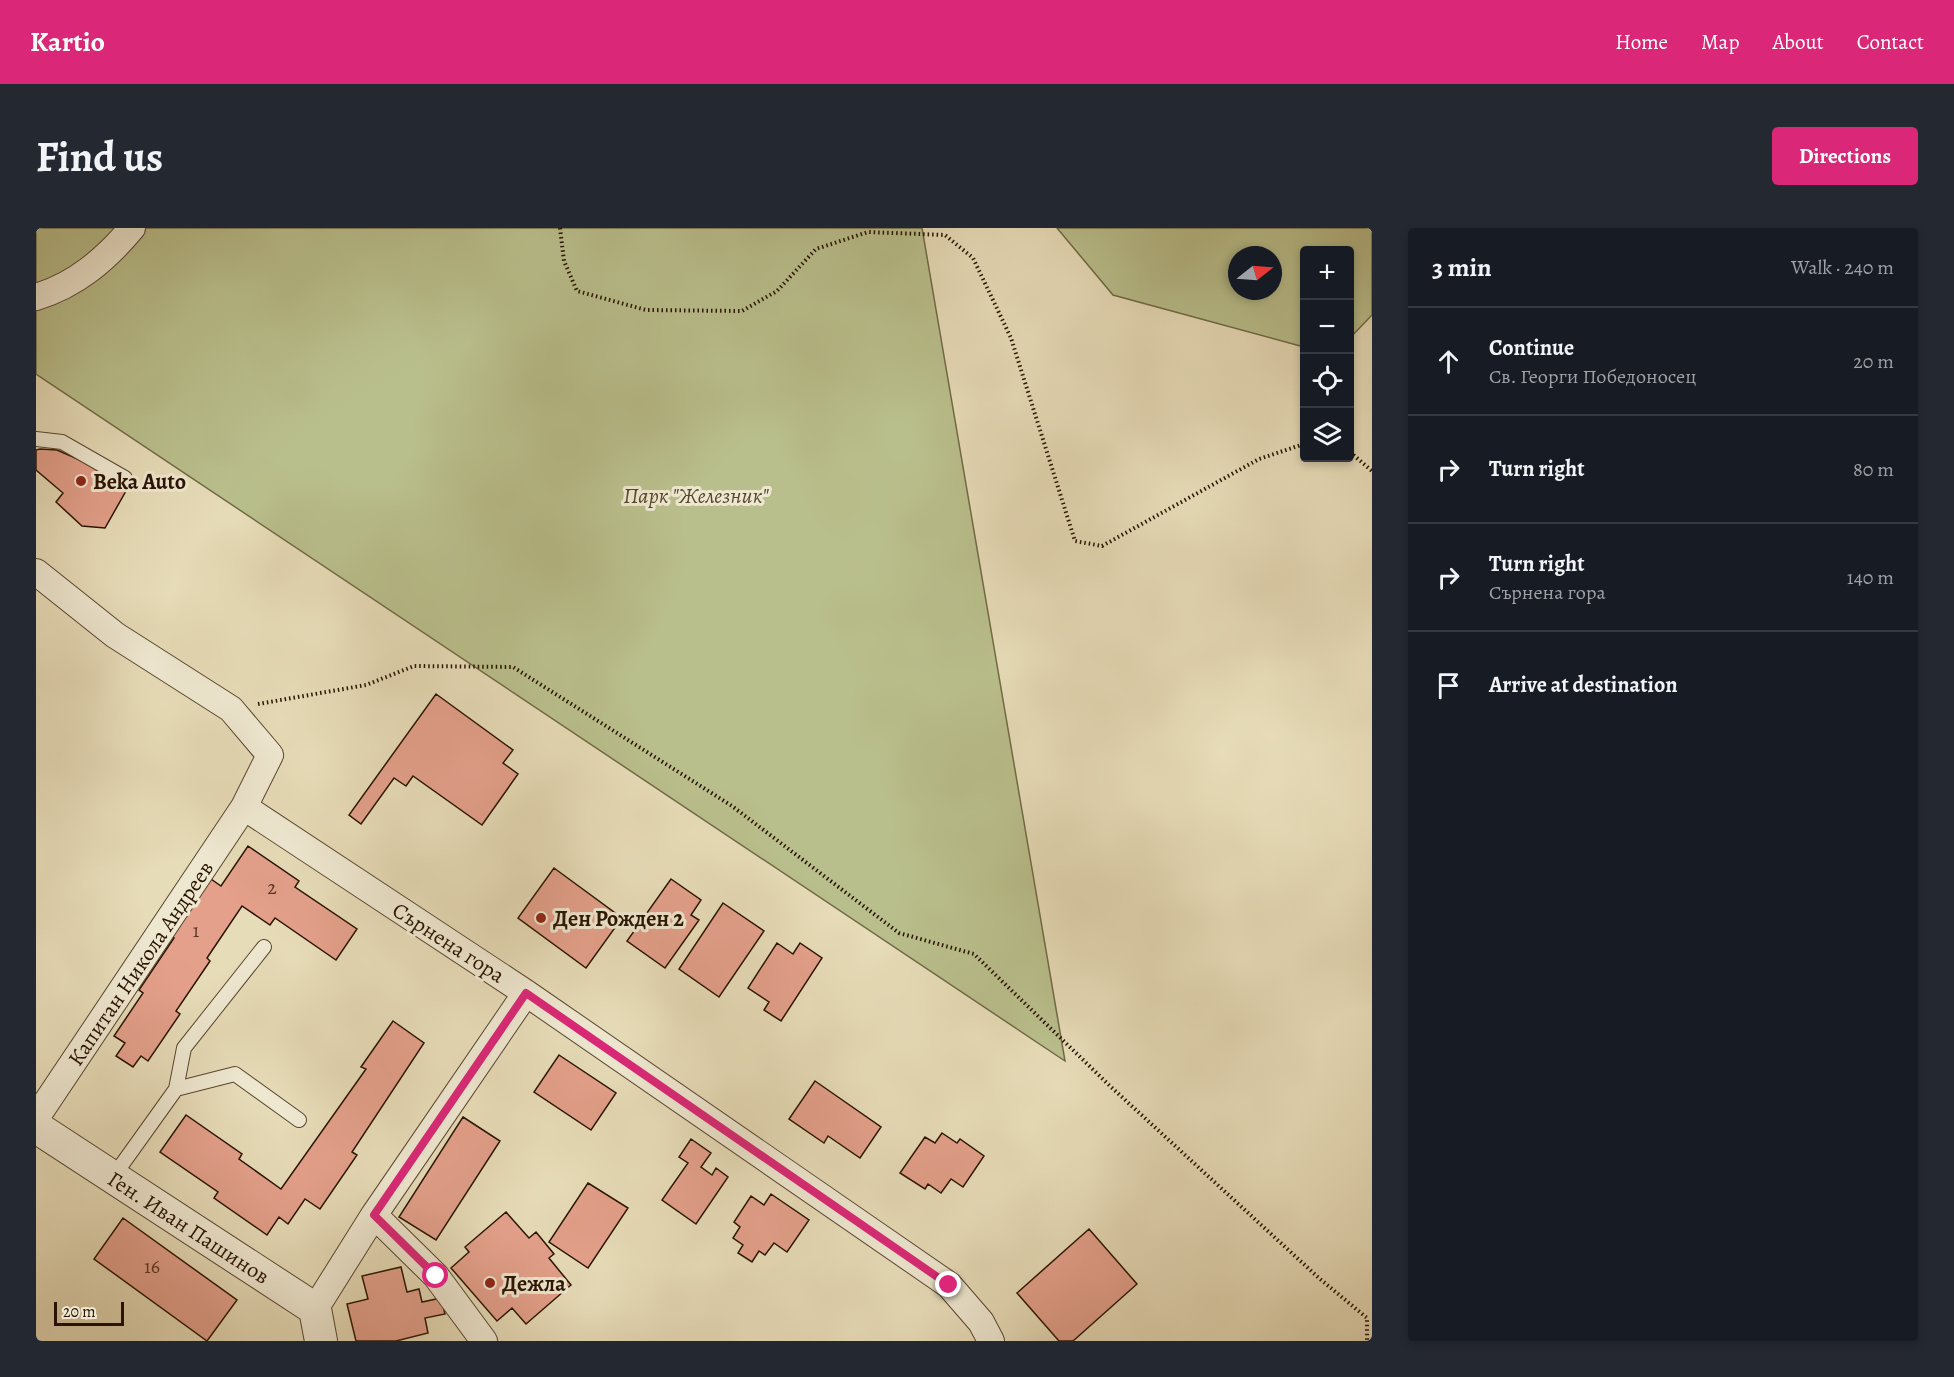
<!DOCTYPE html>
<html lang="en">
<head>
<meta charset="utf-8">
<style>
	body { margin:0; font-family:Alegreya,serif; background:#242831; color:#f1f3f6 }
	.controls { position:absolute; right:18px; top:18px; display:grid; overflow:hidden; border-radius:6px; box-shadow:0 3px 9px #0003 }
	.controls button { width:54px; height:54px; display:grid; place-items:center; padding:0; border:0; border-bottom:2px solid #363941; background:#171b24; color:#f1f3f6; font:30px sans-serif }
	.compass { position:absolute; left:1192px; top:18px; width:54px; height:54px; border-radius:50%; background:#171b24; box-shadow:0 3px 9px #0003; rotate:73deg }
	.scale { position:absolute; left:18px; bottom:15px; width:70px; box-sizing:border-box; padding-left:6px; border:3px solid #291401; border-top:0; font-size:16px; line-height:21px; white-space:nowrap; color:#291401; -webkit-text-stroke:4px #efe8d1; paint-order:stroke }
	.stop { position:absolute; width:18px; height:18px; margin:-14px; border:4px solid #db2777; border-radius:50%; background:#fff }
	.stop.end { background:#db2777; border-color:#fff; box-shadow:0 2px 6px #0008 }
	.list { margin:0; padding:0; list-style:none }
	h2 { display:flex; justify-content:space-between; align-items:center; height:78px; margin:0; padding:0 24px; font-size:26px }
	h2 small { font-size:20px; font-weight:400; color:#9ea1a6 }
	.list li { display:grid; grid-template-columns:39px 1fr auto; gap:18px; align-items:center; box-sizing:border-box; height:108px; padding:0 24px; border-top:2px solid #363941 }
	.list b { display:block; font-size:22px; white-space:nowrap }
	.list p { margin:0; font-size:20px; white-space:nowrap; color:#9ea1a6 }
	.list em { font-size:20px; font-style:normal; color:#9ea1a6 }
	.icon { flex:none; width:33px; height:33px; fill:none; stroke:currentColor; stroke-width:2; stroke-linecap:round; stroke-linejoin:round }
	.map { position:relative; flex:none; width:1336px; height:1113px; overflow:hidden; border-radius:6px }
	header { display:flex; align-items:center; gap:36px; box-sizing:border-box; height:84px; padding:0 30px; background:#db2777; color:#fff }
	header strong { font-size:28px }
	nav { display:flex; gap:33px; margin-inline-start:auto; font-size:21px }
	.intro { display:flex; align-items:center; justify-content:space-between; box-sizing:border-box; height:144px; padding:0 36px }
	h1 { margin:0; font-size:42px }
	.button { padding:15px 27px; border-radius:6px; background:#db2777; color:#fff; font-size:21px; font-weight:700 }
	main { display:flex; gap:36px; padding:0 36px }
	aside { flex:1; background:#171b24; border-radius:6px; box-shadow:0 3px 9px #0003 }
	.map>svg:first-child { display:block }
</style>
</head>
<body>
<header>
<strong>Kartio</strong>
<nav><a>Home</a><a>Map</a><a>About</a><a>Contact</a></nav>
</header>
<div class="intro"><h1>Find us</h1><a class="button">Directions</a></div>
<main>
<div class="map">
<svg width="1336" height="1113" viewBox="0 0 1336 1113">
	<rect width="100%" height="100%" fill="#e7dcb8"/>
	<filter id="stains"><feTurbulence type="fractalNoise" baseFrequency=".00333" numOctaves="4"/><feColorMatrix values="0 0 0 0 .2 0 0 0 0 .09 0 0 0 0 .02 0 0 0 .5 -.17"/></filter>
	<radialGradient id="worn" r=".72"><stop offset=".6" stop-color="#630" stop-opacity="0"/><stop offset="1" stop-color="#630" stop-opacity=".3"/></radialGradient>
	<path fill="#b9bf8c" stroke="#716a46" stroke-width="1.5" fill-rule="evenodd" d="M 0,0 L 886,0 L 1029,833 L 0,146 Z
		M 1021,0 L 1336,0 L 1336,87 L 1314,110 L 1314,22 L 1268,22 L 1268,119 L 1077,67 ZM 1201,27 L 1237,27 L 1237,63 L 1201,63 Z"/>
	<path fill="#e4a08b" stroke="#291401" stroke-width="1.5" d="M 4,221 L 21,222 L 60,239 L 90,263 L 69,300 L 46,298 L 20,274 L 27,265 L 0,242 L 0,222 Z
		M 400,466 L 477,522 L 467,535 L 482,546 L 446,597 L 377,548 L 370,558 L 358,550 L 325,596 L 313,587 Z
		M 212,618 L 263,653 L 259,659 L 321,701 L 300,732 L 239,690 L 234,697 L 206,678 L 171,730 L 174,733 L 140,783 L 144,786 L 112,833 L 105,828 L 97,839 L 80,828 L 89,815 L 78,808 L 107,765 L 103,762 L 138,710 L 133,707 L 172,649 L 185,658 Z
		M 518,640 L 586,690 L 550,740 L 482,690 Z
		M 635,651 L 665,672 L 655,687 L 663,692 L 629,740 L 591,713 Z
		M 687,675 L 728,703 L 683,769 L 643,741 Z
		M 741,715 L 757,726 L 764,715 L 786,730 L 745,793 L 728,782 L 733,774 L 712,760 Z
		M 357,793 L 388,815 L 316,924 L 321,927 L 284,981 L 269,971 L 252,996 L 243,989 L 231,1007 L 178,970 L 182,964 L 124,924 L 150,887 L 206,926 L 203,931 L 245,961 L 330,841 L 325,839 Z
		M 523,827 L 580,865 L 555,902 L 498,864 Z
		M 779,853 L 845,899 L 824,930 L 792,908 L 788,915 L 753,891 Z
		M 427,889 L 464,913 L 400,1012 L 363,989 Z
		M 906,905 L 921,915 L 924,911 L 948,928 L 927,959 L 915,951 L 905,965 L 892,956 L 889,961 L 864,945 L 889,909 L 899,915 Z
		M 655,911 L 675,925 L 665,939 L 676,947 L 680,940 L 692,949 L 660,996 L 626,972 L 652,935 L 643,929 Z
		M 552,955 L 592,980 L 552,1040 L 513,1014 Z
		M 735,966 L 773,992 L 751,1024 L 738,1015 L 729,1027 L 723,1023 L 716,1034 L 702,1025 L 707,1017 L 697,1010 L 704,999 L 698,994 L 715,968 L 728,977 Z
		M 470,984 L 493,1010 L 500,1004 L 518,1026 L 513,1030 L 535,1057 L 490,1096 L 476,1080 L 461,1093 L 415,1040 L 433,1024 L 429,1019 Z
		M 87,990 L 201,1072 L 171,1113 L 58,1031 Z
		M 1053,1001 L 1101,1056 L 1037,1113 L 1023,1113 L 981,1065 Z
		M 365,1039 L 371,1064 L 383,1061 L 386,1074 L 405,1070 L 409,1086 L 389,1090 L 392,1105 L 360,1113 L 320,1113 L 311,1076 L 332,1071 L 326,1048 Z"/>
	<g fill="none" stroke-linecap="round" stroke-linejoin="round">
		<g stroke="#58462f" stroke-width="16">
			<path id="service" d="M 0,211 L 26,214 L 89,250
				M 140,861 L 148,820 L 228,719
				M 77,949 L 140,861 L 199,846 L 263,892"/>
		</g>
		<g stroke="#58462f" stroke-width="28">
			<path id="minor" d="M 0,69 C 40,57 70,31 96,0
				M 0,344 L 79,407 L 195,481 L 234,527 L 208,579 L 0,890
				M 208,579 L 490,765 L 913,1057 L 945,1094 L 955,1113
				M 338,987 L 400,1048 L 448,1113
				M 279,1081 L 338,987 L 490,765"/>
		</g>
		<g stroke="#58462f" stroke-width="34">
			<path id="tertiary" d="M 0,899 L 279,1081 L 285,1113"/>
		</g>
		<path stroke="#291401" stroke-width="4" stroke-dasharray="1.5 3" stroke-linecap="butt" d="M 524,0 L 528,33 L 541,63 L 610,82 L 706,83 L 741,63 L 780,21 L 832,4 L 909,7 L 937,30 L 975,110 L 1039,313 L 1066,318 L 1223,231 L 1268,216
			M 1314,224 L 1336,243
			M 222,476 L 330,457 L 378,438 L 477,439 L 696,578 L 863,705 L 938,726 L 1074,858 L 1284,1051 L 1331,1090 L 1331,1113"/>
		<use href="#service" stroke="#efe8d1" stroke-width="14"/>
		<use href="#minor" stroke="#efe8d1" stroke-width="26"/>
		<use href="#tertiary" stroke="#efe8d1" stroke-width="32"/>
	</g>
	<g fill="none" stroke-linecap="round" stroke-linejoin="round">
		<path stroke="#db2777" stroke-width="8" d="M 400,1048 L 338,987 L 490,765 L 913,1057"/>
	</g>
	<g fill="#8f2418" stroke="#efe8d1" stroke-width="2">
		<circle cx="45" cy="253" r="6"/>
		<circle cx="505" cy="690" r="6"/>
		<circle cx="454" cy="1055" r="6"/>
	</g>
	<g text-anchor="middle" stroke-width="6" stroke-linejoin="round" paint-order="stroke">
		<g font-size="20" fill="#583724">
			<text x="236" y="666">2</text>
			<text x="160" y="709">1</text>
			<text x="116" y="1045">16</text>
		</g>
		<g font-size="22" font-weight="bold" fill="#291401" stroke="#efe8d1" text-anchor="start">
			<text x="57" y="261">Beka Auto</text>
			<text x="517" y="698">Ден Рожден 2</text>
			<text x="466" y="1063">Дежла</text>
		</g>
		<g font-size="22" font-style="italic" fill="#54472b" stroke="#efe8d1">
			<text x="660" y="275">Парк "Железник"</text>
		</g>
		<g font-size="22" fill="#291401" stroke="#efe8d1">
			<text transform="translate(413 714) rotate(33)" y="8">Сърнена гора</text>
			<text transform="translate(104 735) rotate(-56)" y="8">Капитан Никола Андреев</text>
			<text transform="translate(153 999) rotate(33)" y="8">Ген. Иван Пашинов</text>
		</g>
	</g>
	<rect width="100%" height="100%" filter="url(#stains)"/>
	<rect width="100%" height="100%" fill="url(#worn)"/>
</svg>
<div class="controls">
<button>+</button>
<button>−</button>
<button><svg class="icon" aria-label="locate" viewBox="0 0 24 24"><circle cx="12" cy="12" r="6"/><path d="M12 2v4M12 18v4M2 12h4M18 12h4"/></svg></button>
<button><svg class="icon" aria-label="layers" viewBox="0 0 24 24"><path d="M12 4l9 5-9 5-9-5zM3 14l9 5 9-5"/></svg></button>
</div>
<svg class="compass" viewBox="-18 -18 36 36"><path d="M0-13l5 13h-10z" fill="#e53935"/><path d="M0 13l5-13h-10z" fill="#9ea1a6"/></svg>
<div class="scale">20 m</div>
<div class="stop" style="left:400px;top:1048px"></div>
<div class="stop end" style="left:913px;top:1057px"></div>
</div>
<aside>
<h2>3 min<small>Walk · 240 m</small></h2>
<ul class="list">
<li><svg class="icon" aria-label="ahead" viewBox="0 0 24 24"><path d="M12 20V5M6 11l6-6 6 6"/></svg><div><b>Continue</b><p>Св. Георги Победоносец</p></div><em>20 m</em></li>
<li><svg class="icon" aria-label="right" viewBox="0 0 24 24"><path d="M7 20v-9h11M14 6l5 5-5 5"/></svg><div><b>Turn right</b></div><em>80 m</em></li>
<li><svg class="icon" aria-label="right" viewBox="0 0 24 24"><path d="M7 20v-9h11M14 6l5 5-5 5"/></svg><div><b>Turn right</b><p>Сърнена гора</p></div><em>140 m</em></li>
<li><svg class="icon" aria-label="arrive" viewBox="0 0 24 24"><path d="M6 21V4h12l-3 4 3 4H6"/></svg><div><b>Arrive at destination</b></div></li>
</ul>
</aside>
</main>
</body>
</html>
